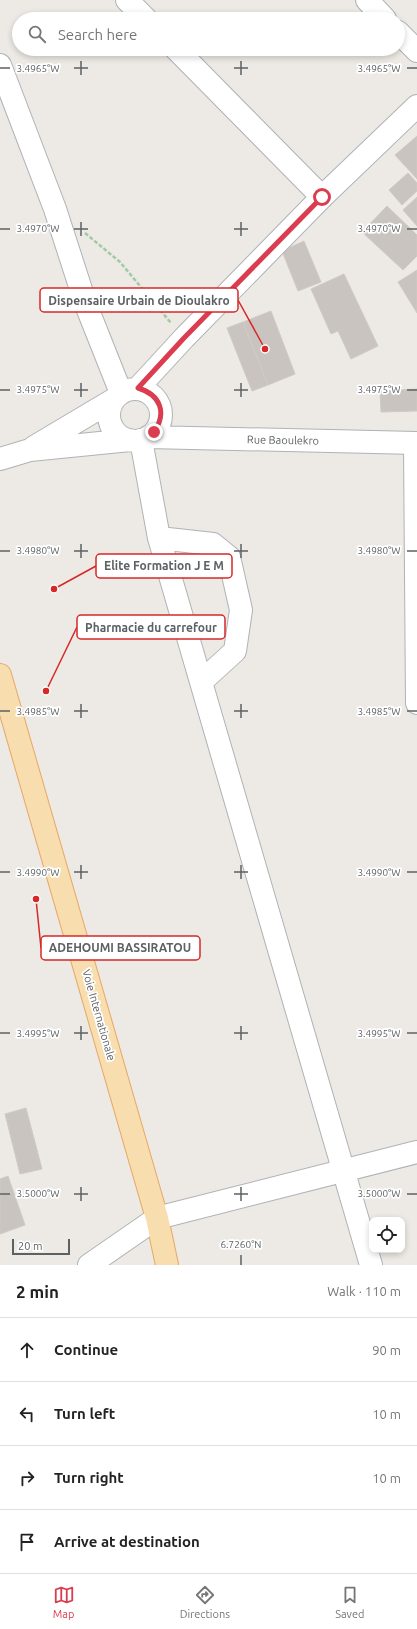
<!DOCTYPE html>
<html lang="en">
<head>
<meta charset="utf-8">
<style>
	body { margin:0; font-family:Ubuntu,sans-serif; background:#f2f2f2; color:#222 }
	.controls { position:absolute; right:12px; bottom:12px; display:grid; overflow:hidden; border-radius:8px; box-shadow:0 2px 6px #0003 }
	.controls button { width:36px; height:36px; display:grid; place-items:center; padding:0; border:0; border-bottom:1px solid #e0e0e0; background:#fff; color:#222; font:20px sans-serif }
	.scale { position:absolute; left:12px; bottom:10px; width:58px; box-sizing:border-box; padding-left:4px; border:2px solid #5c6163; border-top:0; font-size:11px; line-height:14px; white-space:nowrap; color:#5c6163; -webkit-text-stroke:3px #fff; paint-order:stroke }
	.stop { position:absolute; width:12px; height:12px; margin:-9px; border:3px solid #db3c4f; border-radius:50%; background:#fff }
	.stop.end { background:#db3c4f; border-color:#fff; box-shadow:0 1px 4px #0008 }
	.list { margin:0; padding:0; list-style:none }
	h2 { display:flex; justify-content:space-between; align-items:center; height:52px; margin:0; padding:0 16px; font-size:17px }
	h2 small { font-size:13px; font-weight:400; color:#767676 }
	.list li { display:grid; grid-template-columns:26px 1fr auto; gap:12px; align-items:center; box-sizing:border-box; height:64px; padding:0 16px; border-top:1px solid #e0e0e0 }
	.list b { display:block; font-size:15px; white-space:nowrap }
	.list em { font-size:13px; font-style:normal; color:#767676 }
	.icon { flex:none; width:22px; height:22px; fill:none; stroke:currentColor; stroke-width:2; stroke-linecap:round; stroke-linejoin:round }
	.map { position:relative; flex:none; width:417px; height:1265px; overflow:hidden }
	.search { position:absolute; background:#fff; box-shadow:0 2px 6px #0003; left:12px; right:12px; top:12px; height:44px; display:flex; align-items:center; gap:10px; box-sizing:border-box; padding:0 14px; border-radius:22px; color:#767676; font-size:15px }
	.sheet { height:308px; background:#fff }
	nav { display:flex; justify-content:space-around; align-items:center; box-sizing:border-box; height:56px; border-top:1px solid #e0e0e0; background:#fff; font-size:11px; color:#767676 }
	nav a { display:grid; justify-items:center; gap:2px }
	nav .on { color:#db3c4f }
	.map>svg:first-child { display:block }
</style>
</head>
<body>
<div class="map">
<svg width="417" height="1265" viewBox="0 0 417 1265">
	<rect width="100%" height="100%" fill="#ede9e4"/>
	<path fill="#c9c4c0" stroke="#d1cac3" d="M 417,136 L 417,179 L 395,155 Z
		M 408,173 L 417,183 L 417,191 L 402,205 L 389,190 Z
		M 417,197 L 417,226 L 403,210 Z
		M 387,206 L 417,235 L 417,256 L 403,270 L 362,232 Z
		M 304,241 L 321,282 L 298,291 L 282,251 Z
		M 417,270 L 417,313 L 398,282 Z
		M 344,274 L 378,346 L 351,359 L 338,331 L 331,334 L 311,289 Z
		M 271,311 L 295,374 L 268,385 L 243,322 Z
		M 243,322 L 268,385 L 252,391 L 227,328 Z
		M 417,389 L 417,411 L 381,412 L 380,391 Z
		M 26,1108 L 42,1169 L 20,1174 L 5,1114 Z
		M 8,1176 L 25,1225 L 0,1234 L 0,1179 Z"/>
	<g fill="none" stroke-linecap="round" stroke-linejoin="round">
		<g stroke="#afb3b5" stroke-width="24">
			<path id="minor" d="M 127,0 L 146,19
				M 367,0 L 385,19
				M 398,32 L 417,51
				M 176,49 L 322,197
				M 0,65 L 55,209 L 86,305 L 121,393
				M 141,440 L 159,538 L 371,1265
				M 415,443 L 417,703
				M 159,538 L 213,544 L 229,557 L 241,610 L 235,651 L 201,682
				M 89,1265 L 157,1218 L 417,1152"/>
		</g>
		<g stroke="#afb3b5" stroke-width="24">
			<path id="tertiary" d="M 138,388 L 184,338 L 322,197 L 417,106
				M109 415a26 26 0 1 1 52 0a26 26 0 1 1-52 0Z
				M 148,437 L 417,443
				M 34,447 L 113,400
				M 0,459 L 30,450 L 130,440"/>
		</g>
		<g stroke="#e6a864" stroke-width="24">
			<path id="primary" d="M 0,675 L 157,1218 L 167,1265"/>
		</g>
		<path stroke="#a1cba3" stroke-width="2.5" stroke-dasharray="4 2" stroke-linecap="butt" d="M 85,233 L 120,262 L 171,323"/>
		<use href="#minor" stroke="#fff" stroke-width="22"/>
		<use href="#tertiary" stroke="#fff" stroke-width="22"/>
		<use href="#primary" stroke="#f8ddae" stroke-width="22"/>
	</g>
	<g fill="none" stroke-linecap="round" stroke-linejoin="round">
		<path stroke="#db3c4f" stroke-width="5" d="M 154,432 C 167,413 161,395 138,388 L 184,338 L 322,197"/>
	</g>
	<path fill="none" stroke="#5c6163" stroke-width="1.5" d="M 81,61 L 81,75M 241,61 L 241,75M 0,68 L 10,68M 74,68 L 88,68M 234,68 L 248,68M 407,68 L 417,68M 81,222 L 81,236M 241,222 L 241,236M 0,229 L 10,229M 74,229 L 88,229M 234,229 L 248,229M 407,229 L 417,229M 81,383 L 81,397M 241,383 L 241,397M 0,390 L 10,390M 74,390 L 88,390M 234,390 L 248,390M 407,390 L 417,390M 81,544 L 81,558M 241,544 L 241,558M 0,551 L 10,551M 74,551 L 88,551M 234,551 L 248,551M 407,551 L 417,551M 81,704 L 81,718M 241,704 L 241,718M 0,711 L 10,711M 74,711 L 88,711M 234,711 L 248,711M 407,711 L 417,711M 81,865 L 81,879M 241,865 L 241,879M 0,872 L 10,872M 74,872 L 88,872M 234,872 L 248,872M 407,872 L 417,872M 81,1026 L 81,1040M 241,1026 L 241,1040M 0,1033 L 10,1033M 74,1033 L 88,1033M 234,1033 L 248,1033M 407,1033 L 417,1033M 81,1187 L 81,1201M 241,1187 L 241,1201M 0,1194 L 10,1194M 74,1194 L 88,1194M 234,1194 L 248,1194M 407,1194 L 417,1194M 241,1255 L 241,1265"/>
	<g text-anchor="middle" stroke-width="3.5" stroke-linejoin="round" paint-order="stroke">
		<g font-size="11" fill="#5c6163" stroke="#fff">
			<text transform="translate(283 440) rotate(1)" y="4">Rue Baoulekro</text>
			<text transform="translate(99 1015) rotate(74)" y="4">Voie Internationale</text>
		</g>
	</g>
	<g font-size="10" text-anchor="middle" fill="#5c6163" stroke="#fff" stroke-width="3.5" stroke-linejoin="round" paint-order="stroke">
		<text x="379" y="72">3.4965°W</text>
		<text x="38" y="72">3.4965°W</text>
		<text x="379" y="232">3.4970°W</text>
		<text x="38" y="232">3.4970°W</text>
		<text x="379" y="393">3.4975°W</text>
		<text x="38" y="393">3.4975°W</text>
		<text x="38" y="554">3.4980°W</text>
		<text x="379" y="554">3.4980°W</text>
		<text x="38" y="715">3.4985°W</text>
		<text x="379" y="715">3.4985°W</text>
		<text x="379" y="876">3.4990°W</text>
		<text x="38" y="876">3.4990°W</text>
		<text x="379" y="1037">3.4995°W</text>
		<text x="38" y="1037">3.4995°W</text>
		<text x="38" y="1197">3.5000°W</text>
		<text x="379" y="1197">3.5000°W</text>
		<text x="241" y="1248">6.7260°N</text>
	</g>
	<path fill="none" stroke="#d62828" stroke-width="1.5" d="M265 349L238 300M54 589L96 566M46 691L77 627M36 899L41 948"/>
	<g fill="#d62828" stroke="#fff" stroke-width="1.5">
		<circle cx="265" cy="349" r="4"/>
		<circle cx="54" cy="589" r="4"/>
		<circle cx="46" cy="691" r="4"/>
		<circle cx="36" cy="899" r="4"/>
	</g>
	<g fill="#fff" stroke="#d62828" stroke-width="1.5">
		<rect x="40" y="288" width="198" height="24" rx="4"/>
		<rect x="96" y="554" width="136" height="24" rx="4"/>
		<rect x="77" y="615" width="148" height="24" rx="4"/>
		<rect x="41" y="936" width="159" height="24" rx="4"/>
	</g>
	<g font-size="12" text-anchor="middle" font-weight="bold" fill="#5c6163">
		<text x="139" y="305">Dispensaire Urbain de Dioulakro</text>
		<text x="164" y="570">Elite Formation J E M</text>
		<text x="151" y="632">Pharmacie du carrefour</text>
		<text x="120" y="952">ADEHOUMI BASSIRATOU</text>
	</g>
</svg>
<div class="controls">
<button><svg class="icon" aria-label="locate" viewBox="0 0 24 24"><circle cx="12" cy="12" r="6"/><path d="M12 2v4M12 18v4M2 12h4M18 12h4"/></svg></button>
</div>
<div class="scale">20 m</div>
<div class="stop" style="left:322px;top:197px"></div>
<div class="stop end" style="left:154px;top:432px"></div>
<div class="search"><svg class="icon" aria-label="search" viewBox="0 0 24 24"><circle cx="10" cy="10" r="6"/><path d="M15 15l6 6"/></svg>Search here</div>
</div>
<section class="sheet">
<h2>2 min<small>Walk · 110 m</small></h2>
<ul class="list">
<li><svg class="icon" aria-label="ahead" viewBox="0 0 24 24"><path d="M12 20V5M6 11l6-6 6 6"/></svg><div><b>Continue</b></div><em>90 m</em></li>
<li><svg class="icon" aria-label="left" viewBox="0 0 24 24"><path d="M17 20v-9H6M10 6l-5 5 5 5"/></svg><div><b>Turn left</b></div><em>10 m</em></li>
<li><svg class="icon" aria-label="right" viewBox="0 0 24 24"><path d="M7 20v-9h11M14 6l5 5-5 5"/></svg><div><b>Turn right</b></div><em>10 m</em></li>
<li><svg class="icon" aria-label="arrive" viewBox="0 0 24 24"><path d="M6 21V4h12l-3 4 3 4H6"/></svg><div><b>Arrive at destination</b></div></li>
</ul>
</section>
<nav>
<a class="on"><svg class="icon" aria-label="map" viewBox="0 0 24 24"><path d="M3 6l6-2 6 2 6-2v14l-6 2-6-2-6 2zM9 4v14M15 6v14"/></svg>Map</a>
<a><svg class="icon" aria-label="directions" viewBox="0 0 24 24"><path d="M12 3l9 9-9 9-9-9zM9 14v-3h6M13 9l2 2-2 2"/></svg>Directions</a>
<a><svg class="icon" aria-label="saved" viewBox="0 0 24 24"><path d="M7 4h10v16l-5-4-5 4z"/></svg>Saved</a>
</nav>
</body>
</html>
